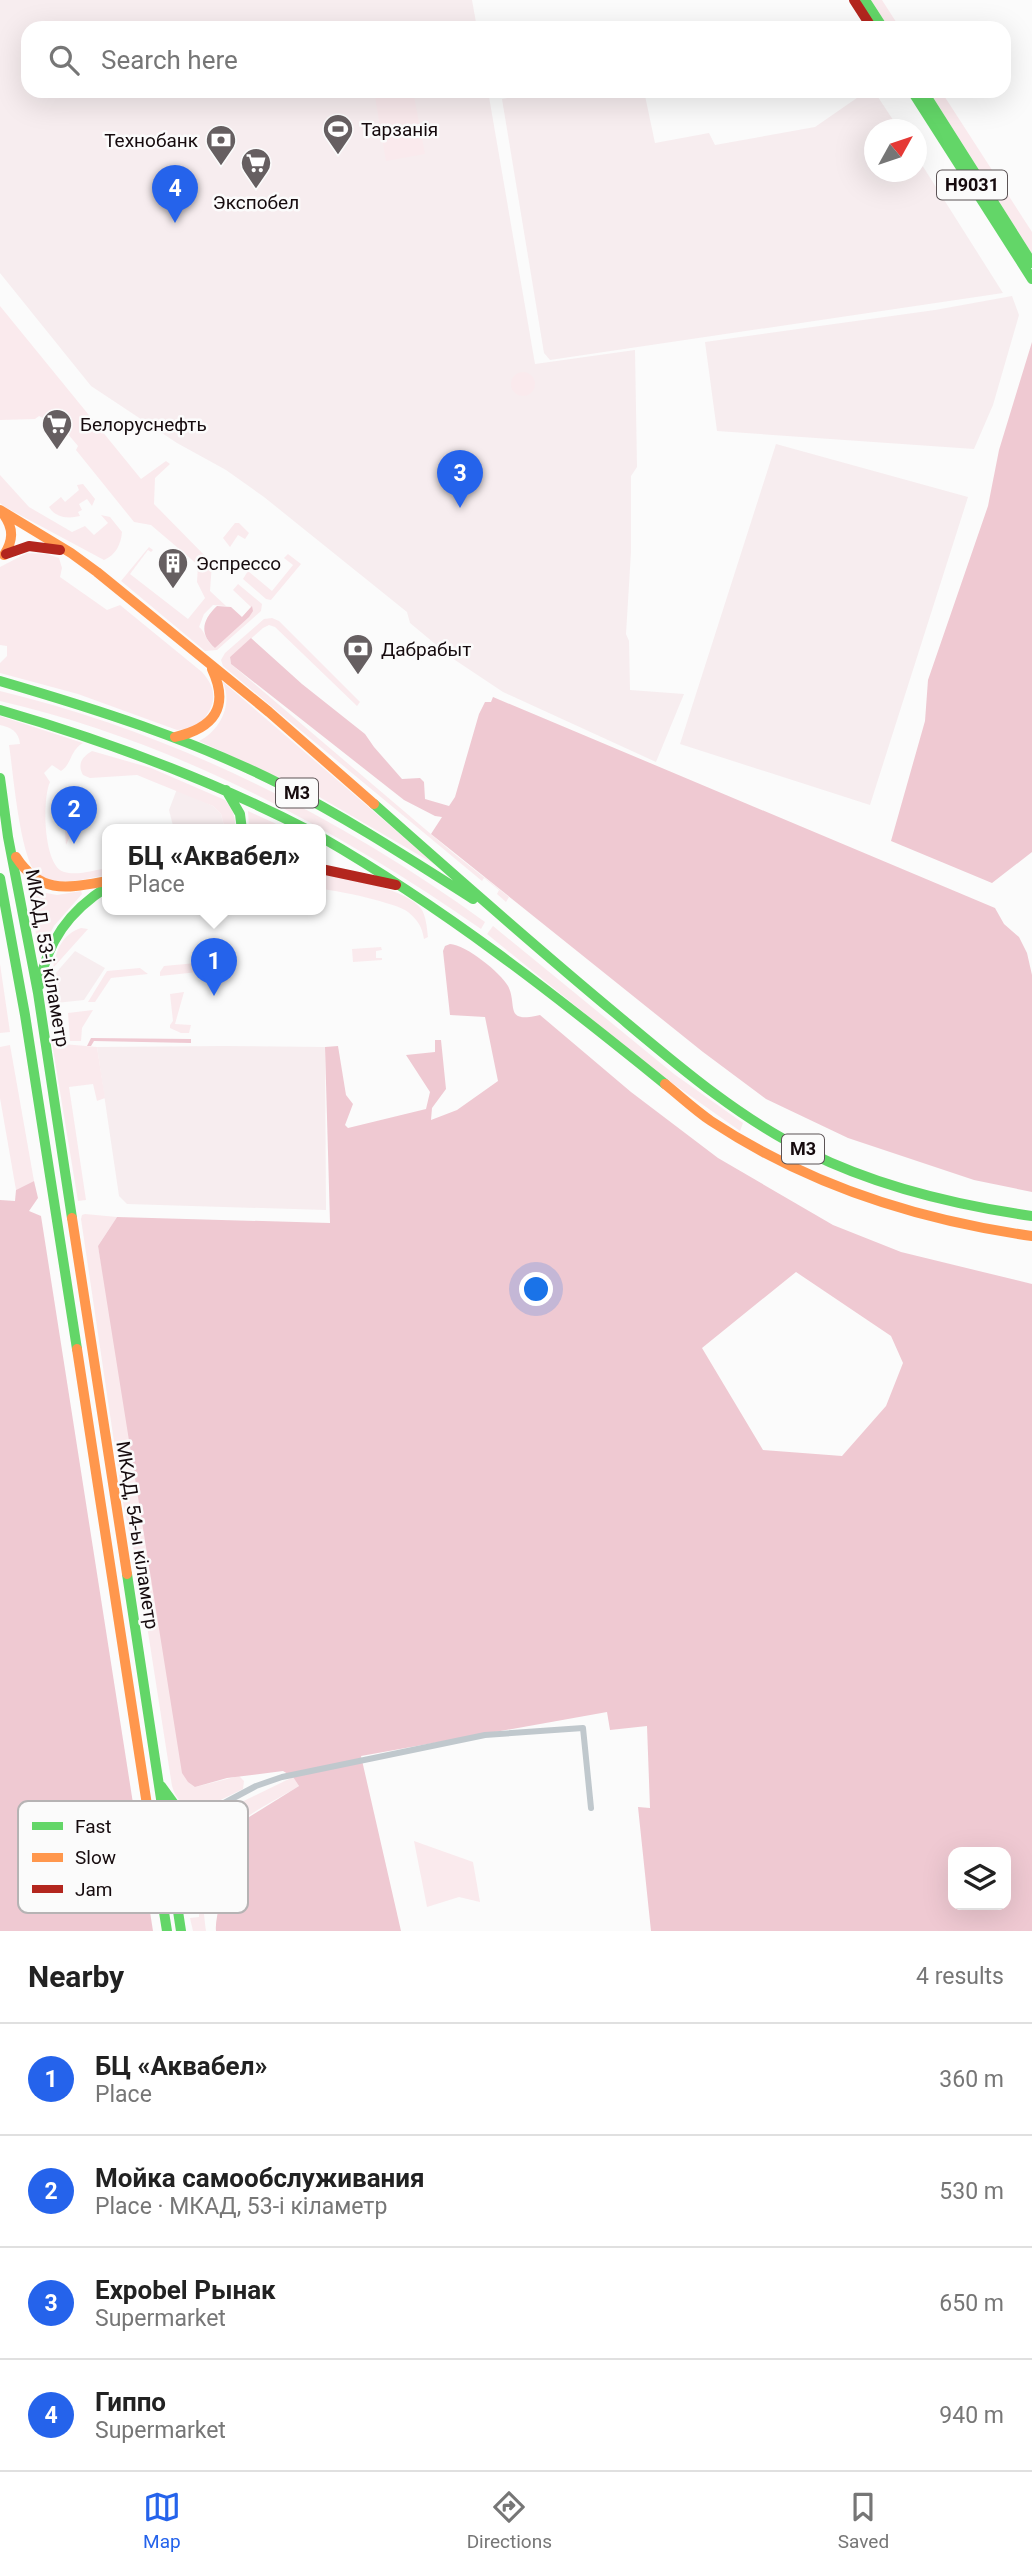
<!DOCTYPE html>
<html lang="en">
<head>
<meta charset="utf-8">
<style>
	body { margin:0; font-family:Roboto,sans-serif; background:#f2f2f2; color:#222 }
	.controls { position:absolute; right:21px; bottom:21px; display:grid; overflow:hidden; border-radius:14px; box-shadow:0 7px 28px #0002 }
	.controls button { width:63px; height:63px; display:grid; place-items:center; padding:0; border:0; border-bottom:2px solid #e0e0e0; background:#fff; color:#222; font:35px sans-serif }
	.compass { position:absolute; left:864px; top:119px; width:63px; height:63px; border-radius:50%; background:#fff; box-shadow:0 7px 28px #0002; rotate:50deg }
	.you { position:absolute; left:537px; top:1290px; width:24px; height:24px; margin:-18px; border:5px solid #fff; border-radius:50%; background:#1a73e8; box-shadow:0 0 0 10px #1a73e833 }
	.badge { display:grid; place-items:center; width:46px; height:46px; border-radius:50%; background:#2563eb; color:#fff; font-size:23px; font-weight:700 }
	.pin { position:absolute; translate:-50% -58px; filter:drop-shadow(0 2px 4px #0008) }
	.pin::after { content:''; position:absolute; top:37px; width:24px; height:21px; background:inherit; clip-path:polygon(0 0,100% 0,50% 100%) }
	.popup { position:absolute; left:102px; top:824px; width:224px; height:91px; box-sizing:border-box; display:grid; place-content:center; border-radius:14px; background:#fff; filter:drop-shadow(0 2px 5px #0005); font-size:23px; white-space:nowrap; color:#767676 }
	.popup b { font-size:26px; color:#222 }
	.popup::after { content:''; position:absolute; left:50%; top:100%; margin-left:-14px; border:14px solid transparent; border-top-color:#fff }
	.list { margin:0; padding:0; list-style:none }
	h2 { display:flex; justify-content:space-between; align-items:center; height:91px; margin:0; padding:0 28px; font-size:30px }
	h2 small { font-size:23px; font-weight:400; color:#767676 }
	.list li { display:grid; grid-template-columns:46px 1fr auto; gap:21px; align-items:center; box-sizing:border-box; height:112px; padding:0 28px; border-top:2px solid #e0e0e0 }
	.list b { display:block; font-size:26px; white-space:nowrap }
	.list p { margin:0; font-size:23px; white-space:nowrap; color:#767676 }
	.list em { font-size:23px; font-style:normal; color:#767676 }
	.icon { flex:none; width:38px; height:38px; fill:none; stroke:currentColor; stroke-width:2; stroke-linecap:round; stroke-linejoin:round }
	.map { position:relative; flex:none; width:1032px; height:1931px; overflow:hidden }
	.search { position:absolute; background:#fff; box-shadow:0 7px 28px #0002; left:21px; right:21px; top:21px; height:77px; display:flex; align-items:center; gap:18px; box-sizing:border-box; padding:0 24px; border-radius:21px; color:#767676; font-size:26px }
	.sheet { height:539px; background:#fff }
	nav { display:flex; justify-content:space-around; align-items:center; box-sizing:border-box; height:98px; border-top:2px solid #e0e0e0; background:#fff; font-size:19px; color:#767676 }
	nav a { display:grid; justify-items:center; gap:4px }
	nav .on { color:#2563eb }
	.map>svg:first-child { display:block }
</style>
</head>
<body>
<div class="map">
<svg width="1032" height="1931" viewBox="0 0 1032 1931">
	<rect width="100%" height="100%" fill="#fbfbfb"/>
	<path fill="#f7edef" d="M 0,0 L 472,0 L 477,28 L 28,28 L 28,91 L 488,91 L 535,364 L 635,350 L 637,467 L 631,476 L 631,552 L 626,634 L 629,641 L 630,690 L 684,694 L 656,762 L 503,692 L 452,658 L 410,623 L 407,612 L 264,497 L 226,470 L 177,443 L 91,386 L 0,273 Z
		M 543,91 L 644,91 L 655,143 L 709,133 L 715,145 L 815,127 L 867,91 L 874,91 L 899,129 L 874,130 L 874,172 L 916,172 L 917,157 L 1003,293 L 550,360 L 544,353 L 502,99 Z
		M 1012,296 L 1019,315 L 993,405 L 974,449 L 717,431 L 705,342 L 935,310 Z
		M 776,444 L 968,497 L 870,805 L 680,744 Z
		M 177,789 L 213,806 L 221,814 L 225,830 L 174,830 L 169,810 Z
		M 75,951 L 105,968 L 84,1000 L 56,1003 L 54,975 Z
		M 223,1046 L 325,1047 L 326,1210 L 127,1204 L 119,1196 L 97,1047 Z"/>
	<path fill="#faeaed" d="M 871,0 L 882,0 L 900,28 L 889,28 Z
		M 374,91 L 413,91 L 425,154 L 386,161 Z
		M 929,91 L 941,91 L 1032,232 L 1032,254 Z
		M 0,306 L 141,479 L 166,461 L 170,464 L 155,478 L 154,504 L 212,563 L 210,591 L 226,606 L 213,605 L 204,614 L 199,627 C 206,632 205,641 215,648 L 251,607 L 233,590 L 238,584 L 262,604 L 261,611 L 217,650 L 205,651 L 121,581 L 149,547 L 153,550 L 151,552 L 148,550 L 130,574 L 188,619 L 205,598 L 197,582 L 198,565 L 151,525 L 134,522 L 76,450 L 78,446 L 62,427 L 39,416 L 35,419 L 0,420 Z
		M511 384a12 12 0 1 1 24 0a12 12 0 1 1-24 0Z
		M 0,475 L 29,507 L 72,532 L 85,526 L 94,535 L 108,523 L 101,515 L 110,517 L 122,532 C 121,544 116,555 104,560 L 5,507 L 0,503 Z
		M 83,484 L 95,499 L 92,506 L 87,499 L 79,504 L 82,510 L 78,512 L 80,516 C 68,519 56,518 49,507 L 61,497 L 65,502 L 79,490 L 77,485 Z
		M 235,523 L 239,523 L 249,533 L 245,539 L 238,535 L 230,547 L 223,538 Z
		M 27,553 L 47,554 L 59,558 L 62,568 L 60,577 L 107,610 L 120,605 L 202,672 C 221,693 214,709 196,728 L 177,730 L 78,694 L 0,673 L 0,663 L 7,656 L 7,646 L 0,645 L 0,567 Z
		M 288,554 L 301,564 L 271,600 L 266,599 L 243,579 L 248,571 L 272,591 L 293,565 L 284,558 Z
		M 272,618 L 279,621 L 360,702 L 357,706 L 275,627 L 269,625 L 263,628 L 230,657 L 231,664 L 452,852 L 509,897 L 506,902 L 497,894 L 499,890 L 484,878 L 482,881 L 223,666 L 221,660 L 225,653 L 264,619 Z
		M 222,681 L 436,865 L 316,795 L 199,741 C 220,731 234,703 222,681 Z
		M 0,691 C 175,733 340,817 485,922 L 481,929 C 336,828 174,741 0,701 Z
		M 0,716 L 83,743 C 70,750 72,764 61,771 L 52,765 L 44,773 L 50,782 C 42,799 43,866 64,872 C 77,876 95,870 107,868 L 107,875 C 88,878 56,888 38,875 C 20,861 13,770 9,745 L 20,744 C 19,732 11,727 0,725 Z
		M 92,751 L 151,768 L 225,800 C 233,809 236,818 235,830 L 225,830 L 221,814 L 213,806 L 137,775 L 90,778 L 83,775 C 77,764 82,757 92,751 Z
		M 76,790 L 81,792 L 87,803 L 85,826 C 73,829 71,834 66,845 L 63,805 L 67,794 Z
		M 248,811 L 283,827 L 289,830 L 249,830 Z
		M 321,872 C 345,878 409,889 422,910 C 426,917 427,928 428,937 L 424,939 C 422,927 418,920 408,912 C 397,903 336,890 321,889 Z
		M 35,891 L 57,895 L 81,891 L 82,894 L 54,926 L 42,950 L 38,948 L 30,894 Z
		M 493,926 L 674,1074 L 743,1123 L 740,1131 L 658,1073 L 487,934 Z
		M 81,928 L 88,929 L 53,968 C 56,951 62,934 81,928 Z
		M 381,947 L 382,950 L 376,951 L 376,958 L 382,958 L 382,960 L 353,962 L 352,949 Z
		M 207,962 L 208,971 L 160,976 L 160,972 L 164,966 Z
		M 0,964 L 10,1032 L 0,1033 Z
		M 140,968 L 148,974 L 111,978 L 95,1002 L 88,1002 L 107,971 Z
		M 184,992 L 175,1024 L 191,1025 L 189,1033 L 181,1033 L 170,1028 L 170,1025 L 173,1021 L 170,994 Z
		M 93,1010 L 82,1028 L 81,1041 L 70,1041 L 68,1013 Z
		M 52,1043 L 97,1047 L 105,1098 L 97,1101 L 93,1084 L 69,1087 L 86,1200 L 78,1201 Z
		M 10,1045 L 34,1181 L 16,1190 L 0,1098 L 0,1047 Z
		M 85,1214 L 117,1217 L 98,1246 L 195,1787 L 239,1776 L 244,1781 L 243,1789 L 198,1811 C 184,1807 176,1800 172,1786 L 138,1568 L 124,1509 L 81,1219 L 82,1215 Z
		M 293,1777 L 299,1786 C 273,1802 226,1824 211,1850 C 199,1871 203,1908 206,1931 L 193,1931 L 190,1918 L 199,1917 L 199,1909 L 189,1910 C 184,1880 171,1845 198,1823 Z
		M 414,1841 L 473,1862 L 480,1902 L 459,1897 L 427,1907 Z"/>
	<path fill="#efc9d2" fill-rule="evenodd" d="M 1032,342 L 1032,852 L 992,883 L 891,841 L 925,721 L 928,680 L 988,506 L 999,450 Z
		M 217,606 L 231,607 L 242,617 L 252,606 L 253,611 L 249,617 L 215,648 C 199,634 202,620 217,606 Z
		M 251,638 L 302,684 L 365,734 L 374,747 L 402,779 L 420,778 L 424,782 L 425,799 L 449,806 L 455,797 L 479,714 L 485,702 L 491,702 L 493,697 L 995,908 L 1004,924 L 1019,937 L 1027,953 L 1032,975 L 1032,1192 L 974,1180 L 848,1138 L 766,1099 L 703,1052 L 431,834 L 442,817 L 435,816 L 404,800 L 231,664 L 230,657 Z
		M 450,944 C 466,945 500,972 508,986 C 518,1005 503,1024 540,1015 L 631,1092 L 718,1158 L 833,1225 L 901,1252 L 1032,1284 L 1032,1931 L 651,1931 L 638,1807 L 650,1808 L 647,1726 L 610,1730 L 607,1712 L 361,1756 L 401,1931 L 216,1931 C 215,1921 219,1913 218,1904 C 218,1896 212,1891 210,1884 C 204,1861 211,1845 228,1830 L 299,1786 L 293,1777 L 283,1771 L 227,1778 L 195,1787 L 188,1782 L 182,1773 L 98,1246 L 117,1217 L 330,1223 L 325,1047 L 338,1046 L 346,1095 L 353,1104 L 345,1125 L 348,1128 L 426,1109 L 430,1092 L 406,1055 L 435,1052 L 435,1040 L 441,1040 L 446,1089 L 432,1108 L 431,1120 L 457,1110 L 498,1081 L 485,1017 L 450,1015 L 443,951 L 445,946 ZM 796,1272 L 891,1336 L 903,1363 L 886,1406 L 842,1456 L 763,1450 L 702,1348 ZM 953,1852 L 1006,1852 L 1006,1905 L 953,1905 Z
		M 91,1038 L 191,1039 L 191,1043 L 94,1041 L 91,1046 L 87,1046 Z
		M 34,1181 L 38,1198 L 29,1211 L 41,1216 L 153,1931 L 0,1931 L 0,1200 L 15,1201 L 16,1190 Z"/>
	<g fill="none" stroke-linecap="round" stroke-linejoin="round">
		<path stroke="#c0c8cd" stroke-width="6" d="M 196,1818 L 256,1786 L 282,1777 L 485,1735 L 583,1728 L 591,1808"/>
		<path stroke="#63d668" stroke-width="10" d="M 865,0 L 883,28
			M 912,91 L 1032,279
			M 923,91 L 1032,263
			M 0,681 C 96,709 191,739 280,784 C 347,818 410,859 473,899
			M 0,710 C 107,741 209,779 308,830
			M 0,778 L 8,837 L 38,993 L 72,1218
			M 226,790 L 240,814 L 242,830
			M 374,804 C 454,875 533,945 615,1013 C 676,1064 737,1117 808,1152 C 878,1187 955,1205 1032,1216
			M 321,837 C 444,908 554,994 665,1084
			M 0,878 L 25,1015 L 77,1349
			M 39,986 C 47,942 69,911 107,887
			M 127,1574 L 181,1931
			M 161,1786 L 177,1808 L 196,1818
			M 147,1805 L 167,1931
			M 172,1858 L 178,1836 L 196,1818"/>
		<path stroke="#ff974d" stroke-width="10" d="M 0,510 L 71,553 L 97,572 L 269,712 L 374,804
			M 4,515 C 14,529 13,541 4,555
			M 175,737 C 214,728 230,707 212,669
			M 16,857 C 41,895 67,888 107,881
			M 665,1084 C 680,1096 695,1110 711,1121 C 808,1185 917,1220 1032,1236
			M 72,1218 L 127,1574
			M 77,1349 L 147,1805"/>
		<path stroke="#b3261e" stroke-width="10" d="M 854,0 L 872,28
			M 6,554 L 29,546 L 60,550
			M 321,869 L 396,885"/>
	</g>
	<defs>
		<g id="stadium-pin" transform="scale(1.575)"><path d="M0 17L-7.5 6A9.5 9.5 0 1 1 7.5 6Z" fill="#665f61" stroke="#fbfbfb"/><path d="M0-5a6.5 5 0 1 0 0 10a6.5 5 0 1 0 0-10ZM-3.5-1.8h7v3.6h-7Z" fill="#fff"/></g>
		<g id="bank-pin" transform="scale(1.575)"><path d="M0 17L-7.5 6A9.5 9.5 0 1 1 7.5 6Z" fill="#665f61" stroke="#fbfbfb"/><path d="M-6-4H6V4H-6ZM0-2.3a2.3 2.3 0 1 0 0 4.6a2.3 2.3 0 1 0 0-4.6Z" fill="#fff"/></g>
		<g id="supermarket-pin" transform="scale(1.575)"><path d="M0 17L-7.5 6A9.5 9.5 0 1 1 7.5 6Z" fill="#665f61" stroke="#fbfbfb"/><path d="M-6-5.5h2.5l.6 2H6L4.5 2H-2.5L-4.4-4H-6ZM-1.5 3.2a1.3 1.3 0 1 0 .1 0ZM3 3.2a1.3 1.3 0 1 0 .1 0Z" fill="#fff"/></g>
		<g id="building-pin" transform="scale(1.575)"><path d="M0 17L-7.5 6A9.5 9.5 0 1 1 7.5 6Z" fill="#665f61" stroke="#fbfbfb"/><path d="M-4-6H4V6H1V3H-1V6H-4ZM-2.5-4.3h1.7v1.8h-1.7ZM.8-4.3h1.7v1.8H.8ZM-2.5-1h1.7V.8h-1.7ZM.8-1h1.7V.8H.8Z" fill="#fff"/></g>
	</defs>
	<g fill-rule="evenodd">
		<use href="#stadium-pin" x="338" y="129"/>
		<use href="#bank-pin" x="221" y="140"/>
		<use href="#supermarket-pin" x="256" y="163"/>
		<use href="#supermarket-pin" x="57" y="424"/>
		<use href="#building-pin" x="173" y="563"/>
		<use href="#bank-pin" x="358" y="649"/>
	</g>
	<g text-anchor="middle" stroke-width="5" stroke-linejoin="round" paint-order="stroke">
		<g fill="#fbfbfb" stroke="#5b5355" stroke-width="2">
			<rect x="937" y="170.5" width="70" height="29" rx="5"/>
			<rect x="276" y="778.5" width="42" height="29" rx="5"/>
			<rect x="782" y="1134.5" width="42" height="29" rx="5"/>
		</g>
		<g font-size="18" font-weight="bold" fill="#160b0e">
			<text x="972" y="191">Н9031</text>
			<text x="297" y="799">М3</text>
			<text x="803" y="1155">М3</text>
		</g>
		<g font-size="19" fill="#160b0e" stroke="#fbfbfb" text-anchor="start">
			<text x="361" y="136">Тарзанія</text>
			<text x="198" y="147" text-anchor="end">Технобанк</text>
			<text x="256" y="209" text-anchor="middle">Экспобел</text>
			<text x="80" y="431">Белоруснефть</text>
			<text x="196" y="570">Эспрессо</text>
			<text x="381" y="656">Дабрабыт</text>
		</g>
		<g font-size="19" fill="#160b0e" stroke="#fbfbfb">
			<text transform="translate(48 958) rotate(80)" y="7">МКАД, 53-і кіламетр</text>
			<text transform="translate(138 1535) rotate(81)" y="7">МКАД, 54-ы кіламетр</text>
		</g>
	</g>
	<rect x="18" y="1801" width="230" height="112" rx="10" fill="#fbfbfb" stroke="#b6b3b4" stroke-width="2"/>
	<rect x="32" y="1822" width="31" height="8" fill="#63d668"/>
	<rect x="32" y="1853" width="31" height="9" fill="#ff974d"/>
	<rect x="32" y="1885" width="31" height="8" fill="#b3261e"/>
	<g font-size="19" fill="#160b0e">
		<text x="75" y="1833">Fast</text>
		<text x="75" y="1864">Slow</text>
		<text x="75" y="1896">Jam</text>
	</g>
</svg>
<div class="controls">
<button><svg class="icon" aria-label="layers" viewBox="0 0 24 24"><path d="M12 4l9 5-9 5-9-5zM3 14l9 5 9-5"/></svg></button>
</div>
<svg class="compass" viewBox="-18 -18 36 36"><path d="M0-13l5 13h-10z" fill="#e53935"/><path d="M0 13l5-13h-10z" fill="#767676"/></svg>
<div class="you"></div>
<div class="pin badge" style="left:214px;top:996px">1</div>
<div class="popup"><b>БЦ «Аквабел»</b>Place</div>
<div class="pin badge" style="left:74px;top:844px">2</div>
<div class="pin badge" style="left:460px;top:508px">3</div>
<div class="pin badge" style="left:175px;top:223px">4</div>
<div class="search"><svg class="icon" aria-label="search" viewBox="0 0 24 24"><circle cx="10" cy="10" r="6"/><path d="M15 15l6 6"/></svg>Search here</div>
</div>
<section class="sheet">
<h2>Nearby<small>4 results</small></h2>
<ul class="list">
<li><span class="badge">1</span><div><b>БЦ «Аквабел»</b><p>Place</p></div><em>360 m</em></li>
<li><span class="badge">2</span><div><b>Мойка самообслуживания</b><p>Place · МКАД, 53-і кіламетр</p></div><em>530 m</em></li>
<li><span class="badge">3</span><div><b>Expobel Рынак</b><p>Supermarket</p></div><em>650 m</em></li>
<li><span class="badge">4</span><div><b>Гиппо</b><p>Supermarket</p></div><em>940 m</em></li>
</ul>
</section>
<nav>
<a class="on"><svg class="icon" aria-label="map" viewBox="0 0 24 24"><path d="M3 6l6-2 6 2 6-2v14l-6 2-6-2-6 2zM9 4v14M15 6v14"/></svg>Map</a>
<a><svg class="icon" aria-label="directions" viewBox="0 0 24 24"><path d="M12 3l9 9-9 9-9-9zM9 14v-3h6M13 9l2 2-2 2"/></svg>Directions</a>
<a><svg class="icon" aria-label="saved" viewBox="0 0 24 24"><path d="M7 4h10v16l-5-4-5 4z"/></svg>Saved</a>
</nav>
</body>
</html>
